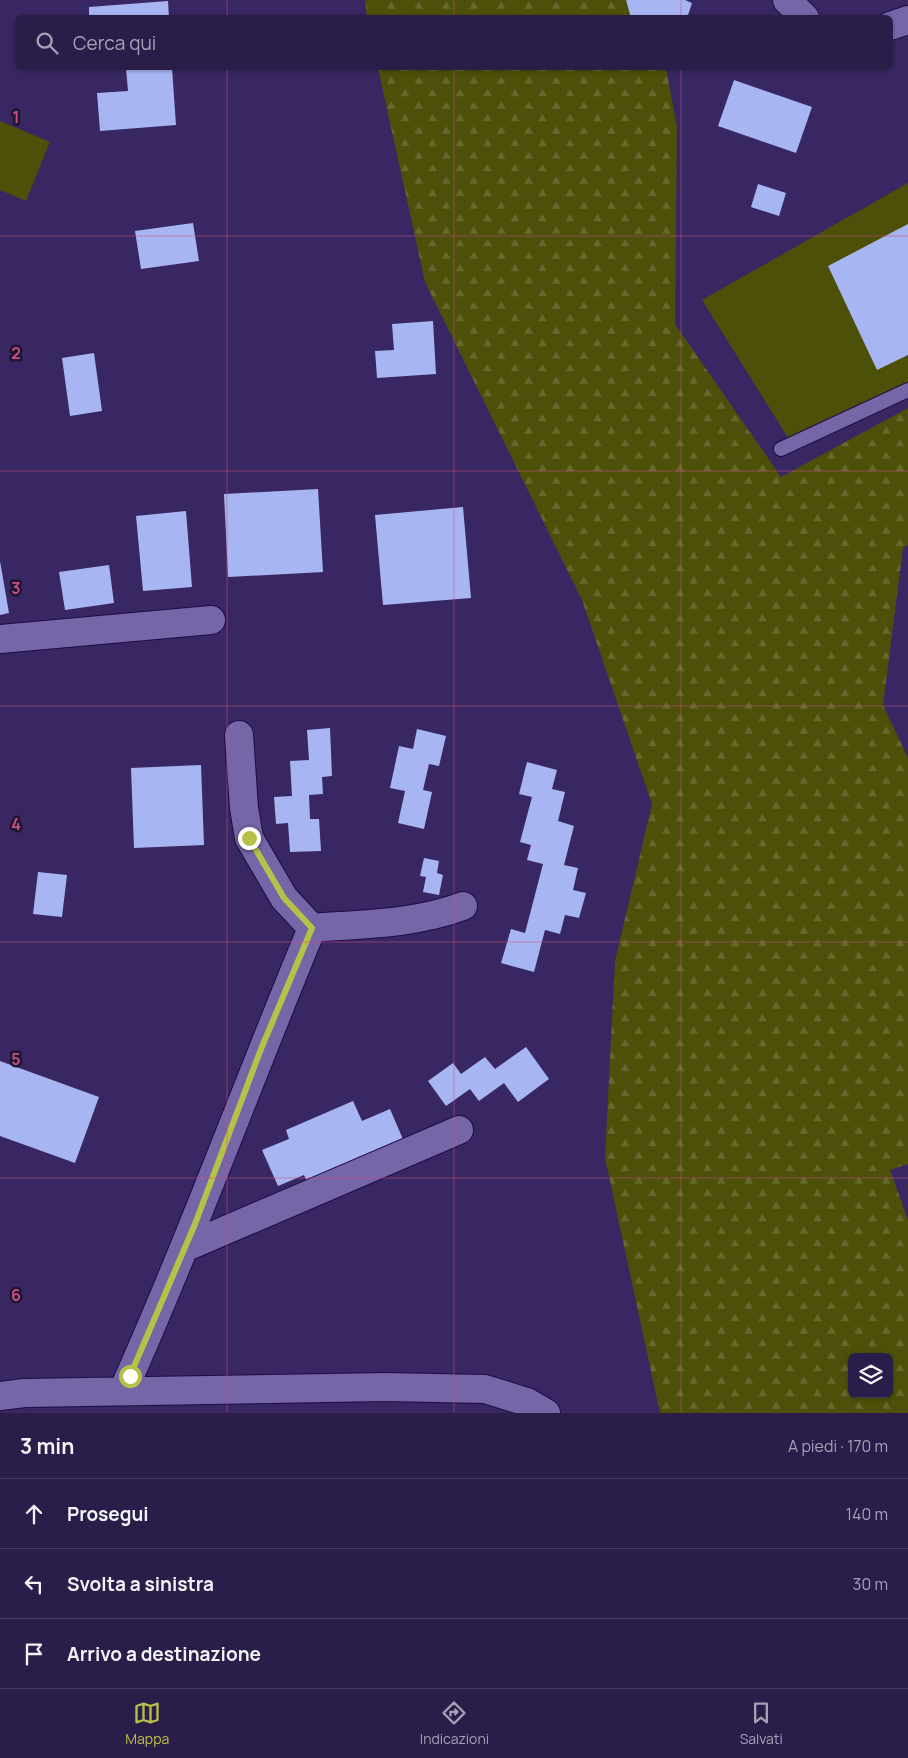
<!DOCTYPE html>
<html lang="it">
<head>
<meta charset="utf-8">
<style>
	body { margin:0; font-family:Manrope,sans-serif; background:#322651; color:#f1f3f6 }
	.controls { position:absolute; right:15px; bottom:15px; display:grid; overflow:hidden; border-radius:8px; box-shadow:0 1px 4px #0004 }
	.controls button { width:45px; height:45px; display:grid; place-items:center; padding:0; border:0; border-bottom:1px solid #463b62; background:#2a1d4a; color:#f1f3f6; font:25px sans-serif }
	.stop { position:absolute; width:15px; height:15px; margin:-11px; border:4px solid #b8c147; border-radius:50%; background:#fff }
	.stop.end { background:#b8c147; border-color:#fff; box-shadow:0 1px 5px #0008 }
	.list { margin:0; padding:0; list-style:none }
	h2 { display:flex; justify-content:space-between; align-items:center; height:65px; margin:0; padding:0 20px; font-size:21px }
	h2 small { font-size:16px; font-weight:400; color:#a5a2b5 }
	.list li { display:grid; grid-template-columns:32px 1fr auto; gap:15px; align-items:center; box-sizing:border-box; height:70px; padding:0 20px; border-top:1px solid #463b62 }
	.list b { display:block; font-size:19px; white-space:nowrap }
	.list em { font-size:16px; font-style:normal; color:#a5a2b5 }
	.icon { flex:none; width:28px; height:28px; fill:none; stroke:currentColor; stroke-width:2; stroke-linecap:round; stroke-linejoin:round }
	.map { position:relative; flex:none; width:908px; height:1413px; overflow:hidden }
	.search { position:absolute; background:#2a1d4a; box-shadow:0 1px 4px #0004; left:15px; right:15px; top:15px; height:55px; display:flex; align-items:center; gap:12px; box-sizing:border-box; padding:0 18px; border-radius:8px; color:#a5a2b5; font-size:19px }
	.sheet { height:275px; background:#2a1d4a }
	nav { display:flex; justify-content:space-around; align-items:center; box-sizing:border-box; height:70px; border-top:1px solid #463b62; background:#2a1d4a; font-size:14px; color:#a5a2b5 }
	nav a { display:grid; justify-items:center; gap:2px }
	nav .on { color:#b8c147 }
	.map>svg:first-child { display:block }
</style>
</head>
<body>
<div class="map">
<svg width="908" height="1413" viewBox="0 0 908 1413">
	<defs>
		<pattern id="forest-firs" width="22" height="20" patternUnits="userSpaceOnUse" patternTransform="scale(1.25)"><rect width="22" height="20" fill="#4c5008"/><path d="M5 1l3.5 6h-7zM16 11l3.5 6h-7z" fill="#66692d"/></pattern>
	</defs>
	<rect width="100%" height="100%" fill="#382762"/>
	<path fill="url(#forest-firs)" fill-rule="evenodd" d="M 365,0 L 654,0 L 657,17 L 367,17 Z
		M 378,68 L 666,68 L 677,127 L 675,324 L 781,477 L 908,408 L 908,545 L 903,548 L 883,705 L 908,758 L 908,1164 L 890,1170 L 908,1220 L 908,1413 L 660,1413 L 605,1158 L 615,961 L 652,804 L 582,600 L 425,282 ZM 852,1357 L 889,1357 L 889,1394 L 852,1394 Z"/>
	<path fill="#4c5008" d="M 0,121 L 50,142 L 26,201 L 0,190 Z
		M 908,183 L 908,395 L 795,449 L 702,300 Z"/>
	<path fill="#a7b6f2" d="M 626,0 L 685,0 L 692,3 L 687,18 L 631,18 Z
		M 168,1 L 169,18 L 89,18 L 89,7 Z
		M 126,68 L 172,68 L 176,125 L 100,131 L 97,93 L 128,91 Z
		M 734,80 L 812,107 L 796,153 L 718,126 Z
		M 758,184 L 786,193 L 779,216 L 751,207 Z
		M 193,223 L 199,261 L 141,269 L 135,231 Z
		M 908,224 L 908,355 L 877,370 L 828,266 Z
		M 433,321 L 436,374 L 377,378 L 375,351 L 394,350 L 392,324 Z
		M 94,353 L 102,411 L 70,416 L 62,358 Z
		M 318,489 L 323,572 L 228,577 L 224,494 Z
		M 463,507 L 471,598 L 383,605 L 375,515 Z
		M 186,511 L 192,587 L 143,591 L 136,516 Z
		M 0,561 L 9,613 L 0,615 Z
		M 109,565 L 114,603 L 65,610 L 59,572 Z
		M 330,728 L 332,776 L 322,777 L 323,794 L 309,795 L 310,819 L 319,819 L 321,851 L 290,852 L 288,823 L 276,824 L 274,797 L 292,796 L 290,761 L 309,760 L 307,730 Z
		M 417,729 L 446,736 L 439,766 L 429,764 L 423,790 L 432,792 L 424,829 L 398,823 L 405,791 L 390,788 L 399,746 L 413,749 Z
		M 527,762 L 557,770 L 552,789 L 565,792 L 558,821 L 574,826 L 564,865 L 578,868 L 573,890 L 586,893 L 579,918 L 565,915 L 560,934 L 545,930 L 534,972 L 501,963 L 511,929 L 525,933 L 543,864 L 527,860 L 531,845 L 520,842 L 532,797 L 519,794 Z
		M 201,765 L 204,845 L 134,848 L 131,768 Z
		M 424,858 L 439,861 L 437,873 L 443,875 L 439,895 L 423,892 L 426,877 L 420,876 Z
		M 38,872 L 67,875 L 62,917 L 33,914 Z
		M 526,1047 L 549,1079 L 518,1102 L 504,1083 L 479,1101 L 470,1089 L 446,1106 L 428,1081 L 453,1063 L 461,1074 L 485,1057 L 495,1069 Z
		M 0,1061 L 99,1097 L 75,1163 L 0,1136 Z
		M 353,1101 L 362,1121 L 390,1109 L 405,1144 L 307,1182 L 304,1175 L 278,1186 L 262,1150 L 289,1139 L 286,1130 Z"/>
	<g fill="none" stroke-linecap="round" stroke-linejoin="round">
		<g stroke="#210b46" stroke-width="16">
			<path id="service" d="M 781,449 L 908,390"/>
		</g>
		<g stroke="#210b46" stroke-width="30">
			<path id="minor" d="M 787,0 L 805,18
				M 890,26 L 908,20
				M 0,639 L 211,620
				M 239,735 L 244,808 L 249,838 L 284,898 L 312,928
				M 184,1248 L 459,1130
				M 123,1391 C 191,1239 248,1082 312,928 C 363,924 415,924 463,906
				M 0,1396 L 24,1393 L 386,1387 L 485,1389 L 527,1402 L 546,1413"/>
		</g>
		<use href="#service" stroke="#7566a8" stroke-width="14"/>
		<use href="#minor" stroke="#7566a8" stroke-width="28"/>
	</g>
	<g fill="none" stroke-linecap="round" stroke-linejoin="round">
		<path stroke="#b8c147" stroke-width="6" d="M 130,1376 L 195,1224 L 261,1049 L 312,928 L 284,898 L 249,838"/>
	</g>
	<path fill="none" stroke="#cc4c84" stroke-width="1" stroke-opacity="0.55" d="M 227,0 L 227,18M 454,0 L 454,18M 681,0 L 681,18M 227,68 L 227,1413M 454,68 L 454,1413M 681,68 L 681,1413M 0,236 L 908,236M 0,471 L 908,471M 0,706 L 908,706M 0,942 L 908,942M 0,1178 L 908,1178"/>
	<g font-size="16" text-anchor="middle" font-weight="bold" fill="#cc4c84" stroke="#1d1731" stroke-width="5" stroke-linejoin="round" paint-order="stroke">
		<text x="16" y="123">1</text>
		<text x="16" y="359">2</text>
		<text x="16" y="594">3</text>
		<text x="16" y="830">4</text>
		<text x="16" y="1065">5</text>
		<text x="16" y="1301">6</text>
	</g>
</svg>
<div class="controls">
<button><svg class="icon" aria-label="layers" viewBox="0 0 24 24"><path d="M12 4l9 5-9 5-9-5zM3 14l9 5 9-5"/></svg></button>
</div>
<div class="stop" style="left:130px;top:1376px"></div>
<div class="stop end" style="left:249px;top:838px"></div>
<div class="search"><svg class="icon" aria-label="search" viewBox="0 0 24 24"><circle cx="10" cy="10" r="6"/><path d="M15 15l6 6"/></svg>Cerca qui</div>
</div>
<section class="sheet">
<h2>3 min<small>A piedi · 170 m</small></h2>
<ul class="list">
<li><svg class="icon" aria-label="ahead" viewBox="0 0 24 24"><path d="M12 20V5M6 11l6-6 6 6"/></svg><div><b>Prosegui</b></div><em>140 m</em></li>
<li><svg class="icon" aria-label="left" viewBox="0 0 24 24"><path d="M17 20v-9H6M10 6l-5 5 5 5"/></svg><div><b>Svolta a sinistra</b></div><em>30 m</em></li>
<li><svg class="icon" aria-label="arrive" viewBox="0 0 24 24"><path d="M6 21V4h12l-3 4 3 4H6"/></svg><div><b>Arrivo a destinazione</b></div></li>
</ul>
</section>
<nav>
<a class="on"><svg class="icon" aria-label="map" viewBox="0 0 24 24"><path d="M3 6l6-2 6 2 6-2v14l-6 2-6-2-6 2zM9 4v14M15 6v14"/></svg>Mappa</a>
<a><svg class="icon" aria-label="directions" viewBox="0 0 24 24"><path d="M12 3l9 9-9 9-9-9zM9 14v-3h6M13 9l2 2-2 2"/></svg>Indicazioni</a>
<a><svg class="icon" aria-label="saved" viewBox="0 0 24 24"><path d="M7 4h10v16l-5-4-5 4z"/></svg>Salvati</a>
</nav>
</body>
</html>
